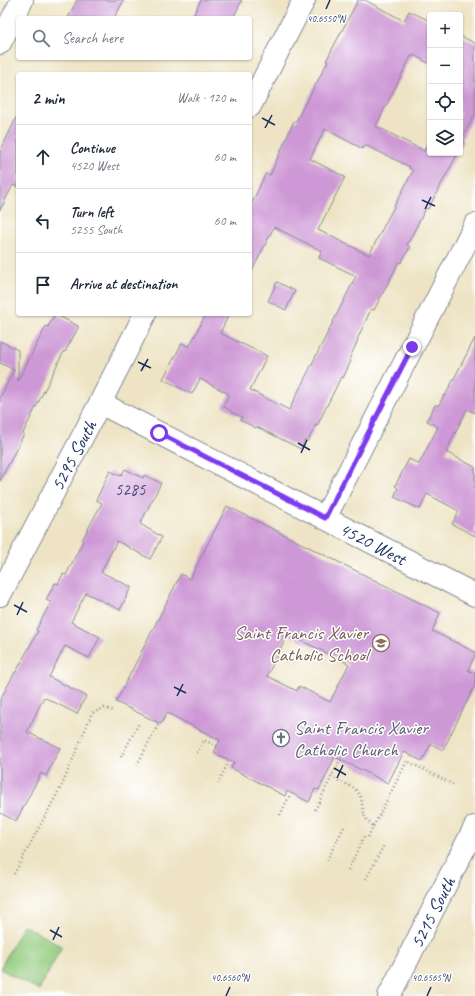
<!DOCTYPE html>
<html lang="en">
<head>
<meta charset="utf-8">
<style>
	body { margin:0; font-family:Caveat,sans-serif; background:#f2f2f3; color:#1f2937 }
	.controls { position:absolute; right:12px; top:12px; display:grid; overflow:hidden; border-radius:4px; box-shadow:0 1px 3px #0004 }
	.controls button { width:36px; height:36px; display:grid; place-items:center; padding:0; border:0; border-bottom:1px solid #e0e1e3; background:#fff; color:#1f2937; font:20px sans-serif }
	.stop { position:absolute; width:12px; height:12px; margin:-9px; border:3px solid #7c3aed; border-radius:50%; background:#fff }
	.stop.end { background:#7c3aed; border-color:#fff; box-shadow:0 1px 4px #0008 }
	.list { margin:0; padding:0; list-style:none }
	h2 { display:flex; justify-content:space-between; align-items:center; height:52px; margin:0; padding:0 16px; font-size:17px }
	h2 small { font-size:13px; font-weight:400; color:#747a83 }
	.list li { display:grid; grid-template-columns:26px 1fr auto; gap:12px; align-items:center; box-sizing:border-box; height:64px; padding:0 16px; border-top:1px solid #e0e1e3 }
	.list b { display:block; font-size:15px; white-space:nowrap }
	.list p { margin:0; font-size:13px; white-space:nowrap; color:#747a83 }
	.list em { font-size:13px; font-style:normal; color:#747a83 }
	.icon { flex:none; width:22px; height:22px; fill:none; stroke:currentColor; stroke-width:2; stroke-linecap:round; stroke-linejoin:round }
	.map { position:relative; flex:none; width:475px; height:996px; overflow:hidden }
	.search { position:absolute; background:#fff; box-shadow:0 1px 3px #0004; left:16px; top:16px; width:236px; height:44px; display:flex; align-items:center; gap:10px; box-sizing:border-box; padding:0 14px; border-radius:4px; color:#747a83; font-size:15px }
	.panel { position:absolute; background:#fff; box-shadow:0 1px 3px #0004; left:16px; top:72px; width:236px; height:244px; border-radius:4px }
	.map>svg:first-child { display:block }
</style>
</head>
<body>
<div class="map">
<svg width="475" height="996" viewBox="0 0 475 996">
	<rect width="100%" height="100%" fill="#fff"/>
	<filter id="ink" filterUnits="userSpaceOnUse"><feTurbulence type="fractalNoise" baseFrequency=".025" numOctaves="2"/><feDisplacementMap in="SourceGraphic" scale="8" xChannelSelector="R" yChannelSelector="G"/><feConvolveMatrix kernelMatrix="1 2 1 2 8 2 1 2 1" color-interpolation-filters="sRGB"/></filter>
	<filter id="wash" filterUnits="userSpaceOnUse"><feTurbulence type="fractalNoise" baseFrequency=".012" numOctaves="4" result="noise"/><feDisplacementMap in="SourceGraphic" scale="16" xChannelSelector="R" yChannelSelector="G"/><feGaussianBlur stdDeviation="0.9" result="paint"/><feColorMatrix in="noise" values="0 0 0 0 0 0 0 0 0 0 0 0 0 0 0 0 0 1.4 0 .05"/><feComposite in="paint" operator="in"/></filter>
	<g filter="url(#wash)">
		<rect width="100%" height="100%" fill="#eee4c5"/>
		<path fill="#94cc7f" stroke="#587e6e" d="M 23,925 L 62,946 L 39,990 L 0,969 Z"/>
		<g id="blocks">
			<path fill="#cd98d5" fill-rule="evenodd" d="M 77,0 L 124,0 L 114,18 L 68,18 Z
				M 201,0 L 242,0 L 233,18 L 192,18 Z
				M 358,0 L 365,0 L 404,21 L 409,11 L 430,21 L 430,64 L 414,55 L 413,57 L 411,56 L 376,126 L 424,151 L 430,139 L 430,153 L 458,153 L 428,209 L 426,208 L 407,245 L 410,247 L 401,263 L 399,262 L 374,310 L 371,309 L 357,340 L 358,340 L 349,360 L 351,361 L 343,378 L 341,377 L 317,426 L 316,425 L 308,441 L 305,440 L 301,449 L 257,427 L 256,428 L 240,420 L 242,417 L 231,412 L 231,411 L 223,406 L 229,394 L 200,379 L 192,394 L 163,379 L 182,343 L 189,347 L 206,314 L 229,314 L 220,333 L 267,356 L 250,390 L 289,410 L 356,276 L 319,258 L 322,251 L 274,227 L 250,275 L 250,207 L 266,173 L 270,175 L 294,121 L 296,122 L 305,103 L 306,103 L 328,61 L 326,61 ZM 325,129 L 363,149 L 365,145 L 410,167 L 409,168 L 413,171 L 389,216 L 369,255 L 318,230 L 345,177 L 310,159 Z
				M 460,36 L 475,43 L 475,114 L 461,140 L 464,141 L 460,149 L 460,81 L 461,79 L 460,79 Z
				M 18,114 L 18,187 L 13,185 L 0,210 L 0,152 Z
				M 277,282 L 295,291 L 286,310 L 268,301 Z
				M 55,314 L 78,326 L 78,328 L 65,352 L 64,351 L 23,433 L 24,434 L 0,481 L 0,398 L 14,370 L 0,363 L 0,341 L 18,350 L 18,381 L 46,326 L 48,327 Z
				M 475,338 L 475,413 L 467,409 L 446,452 L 475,467 L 475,536 L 452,524 L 459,511 L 427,494 L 420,509 L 394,497 L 398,488 L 395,486 L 409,459 L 419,464 L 438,427 L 427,421 L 435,405 L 439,405 L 444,395 L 445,396 Z
				M 125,469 L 143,478 L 144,475 L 161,483 L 140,524 L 162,537 L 150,559 L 117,541 L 101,572 L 131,587 L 120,610 L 86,593 L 71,622 L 100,637 L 89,658 L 65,646 L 49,677 L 86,696 L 77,714 L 44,697 L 27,732 L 60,748 L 46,776 L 41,773 L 16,821 L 0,813 L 0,700 L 15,672 L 16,672 L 38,631 L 36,630 L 51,602 L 46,600 L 55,583 L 58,584 L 63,574 L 66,575 L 83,541 L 82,540 L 102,503 L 96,500 L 110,471 L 121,476 Z
				M 227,506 L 440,613 L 432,631 L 475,652 L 475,655 L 468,670 L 475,674 L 475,685 L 443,750 L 431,744 L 422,761 L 404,752 L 388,783 L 335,757 L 319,790 L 315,789 L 309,802 L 287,791 L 285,796 L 231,768 L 234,762 L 214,753 L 220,740 L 167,713 L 161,724 L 116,702 L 181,574 L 190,579 ZM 288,634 L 349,664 L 330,702 L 299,686 L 297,691 L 267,676 Z"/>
		</g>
	</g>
	<g filter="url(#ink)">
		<use href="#blocks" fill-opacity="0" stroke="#848a92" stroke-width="1"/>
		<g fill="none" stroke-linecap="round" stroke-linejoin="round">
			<g stroke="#848a92" stroke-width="24">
				<path id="minor" d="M 0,43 L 22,0
					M 250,106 L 304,0
					M 100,403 L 475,595
					M 325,518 L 475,225
					M 0,595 L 100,403 L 145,314
					M 389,996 L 475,827"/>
			</g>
			<path stroke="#848a92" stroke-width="2.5" stroke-dasharray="1 3" stroke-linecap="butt" d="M 197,753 L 204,740 L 217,746
				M 121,757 L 139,723
				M 137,765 L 158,725
				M 331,777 L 354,788 L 360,795 L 365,818 L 373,826
				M 218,784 L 229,760
				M 315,810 L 345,750
				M 280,815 L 291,793
				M 368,837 L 407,761 L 454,785
				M 327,860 L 345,825
				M 348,870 L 365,835
				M 14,874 L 63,783 L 92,713 L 104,708 L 114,711
				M 366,879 L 384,845"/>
			<use href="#minor" stroke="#fff" stroke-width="22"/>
		</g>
	</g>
	<g fill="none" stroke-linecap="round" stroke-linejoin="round" filter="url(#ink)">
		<path stroke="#7c3aed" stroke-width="5" d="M 159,433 L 325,518 L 412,347"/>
	</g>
	<path fill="none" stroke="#1b2f5e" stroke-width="1.5" d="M 326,9 L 330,0M 262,118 L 275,125M 265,128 L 272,115M 422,200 L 435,206M 425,209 L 431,197M 138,362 L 151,368M 141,371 L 148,359M 298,443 L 310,450M 301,453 L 307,440M 14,605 L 27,612M 17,615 L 23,602M 174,687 L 186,693M 177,696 L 183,684M 334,768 L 346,775M 337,778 L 343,765M 50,930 L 62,937M 53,940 L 59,927M 226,996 L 230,987M 427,996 L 431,987"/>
	<defs>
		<g id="school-ring" transform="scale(0.9)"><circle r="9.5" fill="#fff" stroke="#8d6e63" stroke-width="1.5"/><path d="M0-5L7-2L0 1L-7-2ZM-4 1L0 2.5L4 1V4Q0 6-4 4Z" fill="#8d6e63"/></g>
		<g id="church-ring" transform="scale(0.9)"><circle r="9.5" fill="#fff" stroke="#6b7280" stroke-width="1.5"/><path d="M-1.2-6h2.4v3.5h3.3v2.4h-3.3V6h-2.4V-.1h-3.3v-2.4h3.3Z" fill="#6b7280"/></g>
	</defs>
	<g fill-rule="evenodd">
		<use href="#school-ring" x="381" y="643"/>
		<use href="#church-ring" x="281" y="738"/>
	</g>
	<g text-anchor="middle" stroke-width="3" stroke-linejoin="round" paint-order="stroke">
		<g font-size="17" fill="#48497c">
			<text x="130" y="495">5285</text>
		</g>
		<g font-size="19" fill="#1b2f5e" stroke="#fff">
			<text transform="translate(73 455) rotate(-62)" y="7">5295 South</text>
			<text transform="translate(373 543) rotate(27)" y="7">4520 West</text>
			<text transform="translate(432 912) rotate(-63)" y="7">5215 South</text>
		</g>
		<g font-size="19" fill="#785e54" stroke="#fff" text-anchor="end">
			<text x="368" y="639">Saint Francis Xavier<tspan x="368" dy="22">Catholic School</tspan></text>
		</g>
		<g font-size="19" fill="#5b616d" stroke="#fff" text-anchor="start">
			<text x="294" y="734">Saint Francis Xavier<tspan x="294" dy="22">Catholic Church</tspan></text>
		</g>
	</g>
	<g font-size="10" text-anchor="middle" fill="#1b2f5e" stroke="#fff" stroke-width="3" stroke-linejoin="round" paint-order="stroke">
		<text x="326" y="22">40.6550°N</text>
		<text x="230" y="981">40.6560°N</text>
		<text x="431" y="981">40.6565°N</text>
	</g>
</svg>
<div class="controls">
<button>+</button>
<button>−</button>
<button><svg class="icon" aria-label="locate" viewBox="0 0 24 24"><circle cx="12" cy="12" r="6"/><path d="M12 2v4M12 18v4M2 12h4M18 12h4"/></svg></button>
<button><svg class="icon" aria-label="layers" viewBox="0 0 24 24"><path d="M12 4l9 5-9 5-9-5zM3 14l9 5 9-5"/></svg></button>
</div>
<div class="stop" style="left:159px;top:433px"></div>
<div class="stop end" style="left:412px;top:347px"></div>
<div class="search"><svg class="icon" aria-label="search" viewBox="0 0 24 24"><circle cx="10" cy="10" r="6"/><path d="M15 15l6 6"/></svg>Search here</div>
<section class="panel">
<h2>2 min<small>Walk · 120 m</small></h2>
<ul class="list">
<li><svg class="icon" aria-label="ahead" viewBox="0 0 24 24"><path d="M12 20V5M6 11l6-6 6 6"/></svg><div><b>Continue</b><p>4520 West</p></div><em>60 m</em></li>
<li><svg class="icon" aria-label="left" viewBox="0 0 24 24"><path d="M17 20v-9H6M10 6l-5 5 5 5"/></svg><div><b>Turn left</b><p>5255 South</p></div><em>60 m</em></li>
<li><svg class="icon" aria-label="arrive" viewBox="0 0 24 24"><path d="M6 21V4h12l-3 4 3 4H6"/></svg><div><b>Arrive at destination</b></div></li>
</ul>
</section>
</div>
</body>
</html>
